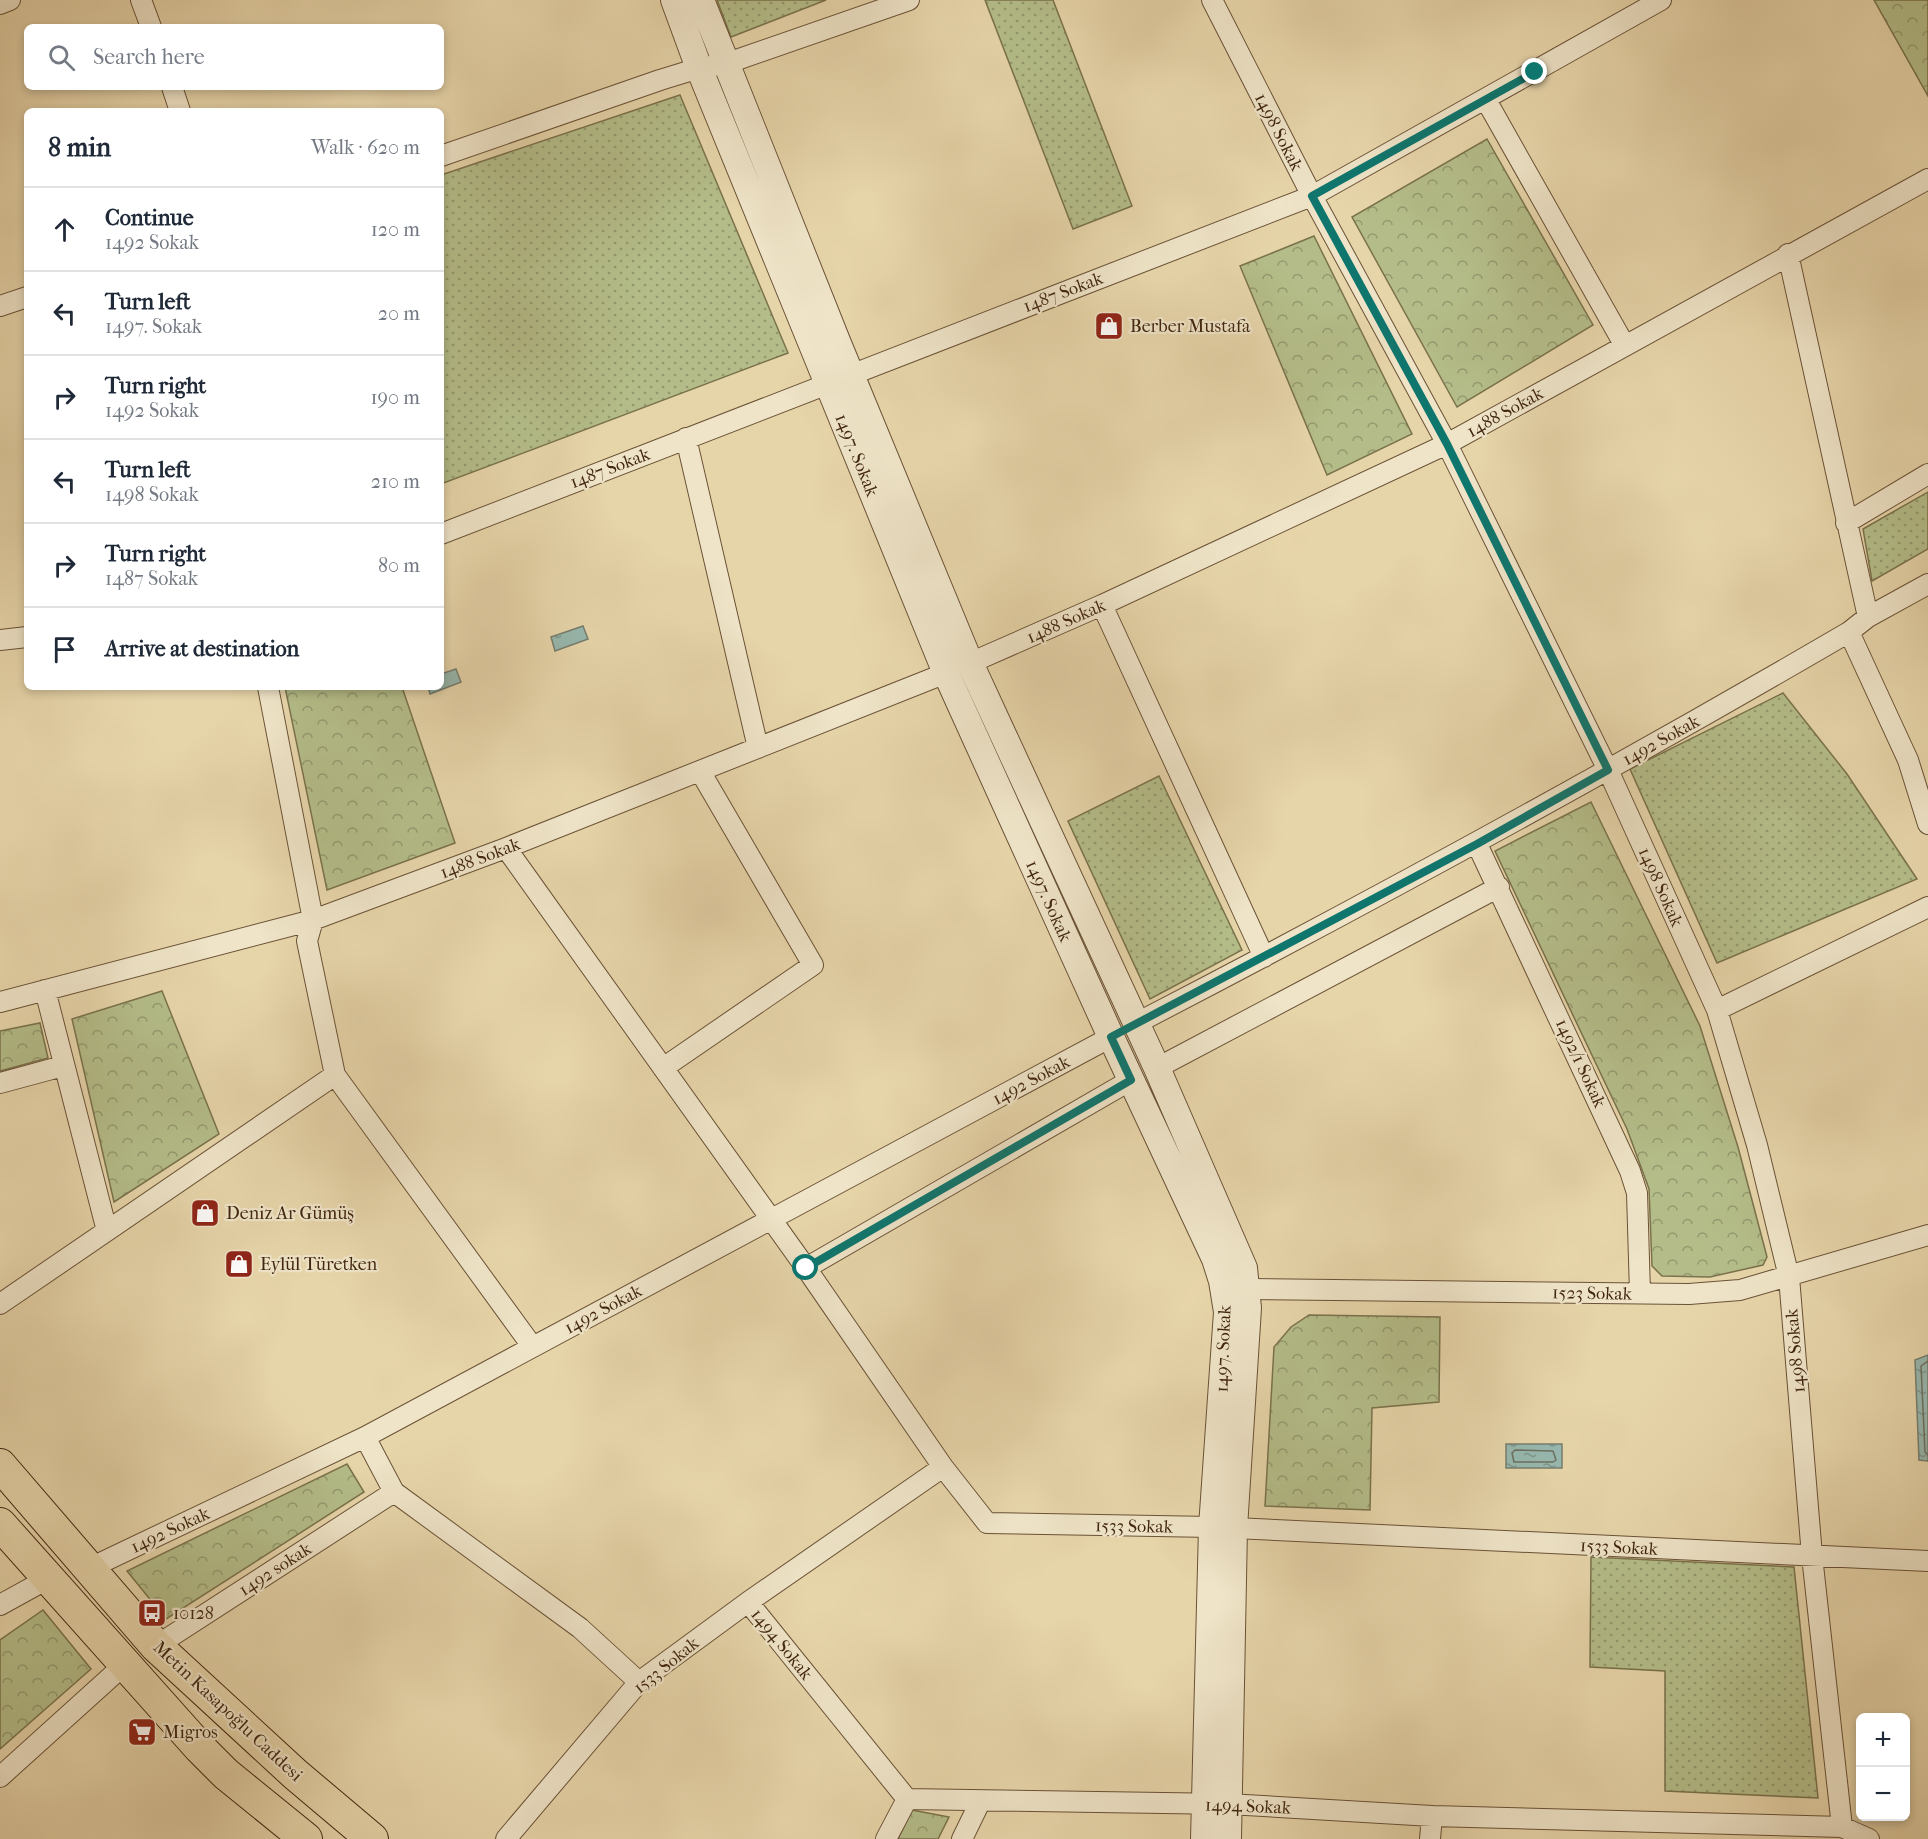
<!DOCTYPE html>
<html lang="en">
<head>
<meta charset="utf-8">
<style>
	body { margin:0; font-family:"IM FELL French Canon",serif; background:#f2f2f3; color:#1f2937 }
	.controls { position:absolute; right:18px; bottom:18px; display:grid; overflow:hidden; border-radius:9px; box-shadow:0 3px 9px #0003 }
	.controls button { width:54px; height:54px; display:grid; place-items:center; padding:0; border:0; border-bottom:2px solid #e0e1e3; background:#fff; color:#1f2937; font:30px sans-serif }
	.stop { position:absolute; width:18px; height:18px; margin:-14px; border:4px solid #0f766e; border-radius:50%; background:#fff }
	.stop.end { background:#0f766e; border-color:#fff; box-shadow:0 2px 6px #0008 }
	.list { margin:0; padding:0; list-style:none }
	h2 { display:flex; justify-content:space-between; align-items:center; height:78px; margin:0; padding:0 24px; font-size:26px }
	h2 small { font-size:20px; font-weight:400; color:#747a83 }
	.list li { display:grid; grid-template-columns:39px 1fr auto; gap:18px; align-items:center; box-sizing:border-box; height:84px; padding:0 24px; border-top:2px solid #e0e1e3 }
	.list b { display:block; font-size:22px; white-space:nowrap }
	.list p { margin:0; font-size:20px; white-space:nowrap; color:#747a83 }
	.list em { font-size:20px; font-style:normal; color:#747a83 }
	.icon { flex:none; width:33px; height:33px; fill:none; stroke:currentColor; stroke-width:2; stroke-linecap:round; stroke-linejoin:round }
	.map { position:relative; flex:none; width:1928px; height:1839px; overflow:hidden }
	.search { position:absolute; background:#fff; box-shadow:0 3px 9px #0003; left:24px; top:24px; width:420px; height:66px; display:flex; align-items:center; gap:15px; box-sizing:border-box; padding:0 21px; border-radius:9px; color:#747a83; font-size:22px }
	.panel { position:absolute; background:#fff; box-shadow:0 3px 9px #0003; left:24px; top:108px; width:420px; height:582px; border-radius:9px }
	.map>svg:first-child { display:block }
</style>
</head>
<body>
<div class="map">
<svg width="1928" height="1839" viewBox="0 0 1928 1839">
	<defs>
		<pattern id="grass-dots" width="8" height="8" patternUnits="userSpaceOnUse" patternTransform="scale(1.5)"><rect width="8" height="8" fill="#b4bd89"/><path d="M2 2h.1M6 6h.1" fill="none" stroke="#94996f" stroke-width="1.8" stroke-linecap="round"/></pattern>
		<pattern id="park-crowns" width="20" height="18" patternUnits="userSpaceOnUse" patternTransform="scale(1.5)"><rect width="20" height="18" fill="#b4bd89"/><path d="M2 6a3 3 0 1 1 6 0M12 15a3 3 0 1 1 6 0" fill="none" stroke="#94996f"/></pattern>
		<pattern id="water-ripples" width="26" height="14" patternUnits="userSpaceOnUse" patternTransform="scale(1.5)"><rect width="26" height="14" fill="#97b8af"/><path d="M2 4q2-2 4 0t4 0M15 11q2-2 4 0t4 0" fill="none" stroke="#7d958d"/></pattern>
	</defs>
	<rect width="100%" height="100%" fill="#e7d5aa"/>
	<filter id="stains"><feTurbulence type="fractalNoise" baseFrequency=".00333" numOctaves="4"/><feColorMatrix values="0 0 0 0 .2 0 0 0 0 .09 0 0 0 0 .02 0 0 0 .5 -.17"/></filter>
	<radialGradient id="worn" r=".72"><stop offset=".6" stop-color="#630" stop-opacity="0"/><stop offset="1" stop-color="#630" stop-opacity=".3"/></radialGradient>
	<path fill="url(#grass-dots)" stroke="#7a724c" stroke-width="1.5" d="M 717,0 L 826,0 L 731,37 Z
		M 985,0 L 1053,0 L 1132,206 L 1073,229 Z
		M 680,95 L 788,353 L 441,484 L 441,175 Z
		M 1928,492 L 1928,549 L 1872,581 L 1863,529 Z
		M 1783,693 L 1847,774 L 1917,879 L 1717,963 L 1630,769 Z
		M 1159,776 L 1242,950 L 1150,999 L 1068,821 Z
		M 1591,1557 L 1794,1567 L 1818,1798 L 1665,1791 L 1665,1671 L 1590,1667 Z"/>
	<path fill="url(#park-crowns)" stroke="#7a724c" stroke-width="1.5" d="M 1874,0 L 1928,0 L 1928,96 Z
		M 1487,139 L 1593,325 L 1457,407 L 1352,217 Z
		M 1314,236 L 1412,434 L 1327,475 L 1240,266 Z
		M 285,687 L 402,687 L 455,843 L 327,890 Z
		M 1591,802 L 1700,1026 L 1738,1147 L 1767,1257 L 1763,1265 L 1710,1277 L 1662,1276 L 1652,1266 L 1649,1189 L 1627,1129 L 1495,851 Z
		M 162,991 L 219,1134 L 114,1202 L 72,1019 Z
		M 40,1023 L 48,1058 L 0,1071 L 0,1031 Z
		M 1309,1315 L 1440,1317 L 1439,1402 L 1372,1408 L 1370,1510 L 1265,1506 L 1274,1347 L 1291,1327 Z
		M 347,1464 L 364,1492 L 166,1619 L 127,1571 Z
		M 43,1610 L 91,1669 L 0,1749 L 0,1640 Z
		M 912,1810 L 949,1817 L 938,1839 L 898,1839 Z"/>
	<path fill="url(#water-ripples)" stroke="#757e6f" stroke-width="1.5" d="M 583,626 L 588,639 L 555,651 L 551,637 Z
		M 456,669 L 461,682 L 430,694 L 428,687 L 441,687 L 441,674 Z
		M 1928,1355 L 1928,1461 L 1919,1460 L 1915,1360 Z
		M 1506,1444 L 1562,1444 L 1562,1468 L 1506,1468 Z"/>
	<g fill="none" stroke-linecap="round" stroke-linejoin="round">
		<path stroke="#6c6f60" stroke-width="1.5" d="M 1928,1361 L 1921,1366 L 1925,1452 L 1928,1455
			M 1515,1450 L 1553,1451 L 1556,1460 L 1553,1462 L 1514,1462 L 1512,1453 Z"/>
		<g stroke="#6a5236" stroke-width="22">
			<path id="minor" d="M 141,0 L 151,27
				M 1212,0 L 1312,196 L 1447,444 L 1608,770 L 1717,1010 L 1757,1145 L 1789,1277 L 1812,1556 L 1842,1827 L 1869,1839
				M 0,4 L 10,0
				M 172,87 L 180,111
				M 1486,100 L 1625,346
				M 441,156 L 660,80 L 699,68 L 725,64 L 909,0
				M 1788,254 L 1868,617
				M 0,306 L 27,297
				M 686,438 L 758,748
				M 1846,523 L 1928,474
				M 441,534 L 1312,196 L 1661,0
				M 1102,605 L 1264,957
				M 1849,632 L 1908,760 L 1928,824
				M 0,640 L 27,637
				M 970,663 L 1102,605 L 1447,444 L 1928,179
				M 268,687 L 313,920 L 307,941 L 335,1075 L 532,1346
				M 1477,844 L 1630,1171 L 1637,1193 L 1640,1293
				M 506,848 L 806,1268 L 943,1467
				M 45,990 L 107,1231
				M 0,1002 L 313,920 L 506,848 L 946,673
				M 1717,1010 L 1928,907
				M 1135,1024 C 1376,899 1614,769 1849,632 L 1868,617 L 1928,584
				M 663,1068 L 813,965 L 700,771
				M 1157,1068 L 1499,887
				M 0,1083 L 63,1066
				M 806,1268 L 1131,1080
				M 1247,1289 L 1689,1294 L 1740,1290 L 1928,1235
				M 0,1304 L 335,1075
				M 365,1437 L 394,1492 L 580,1628 L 639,1682
				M 88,1569 L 365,1437 L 1111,1037
				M 748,1602 L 907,1799 L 1228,1804 L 1432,1816 L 1842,1827
				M 0,1605 L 49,1578
				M 156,1646 L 394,1492
				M 0,1777 L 124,1665
				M 506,1839 L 639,1682 L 748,1602 L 943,1467 L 987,1523 L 1212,1527 L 1928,1561
				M 886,1839 L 907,1799
				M 962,1839 L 980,1802
				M 1430,1839 L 1432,1816"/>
		</g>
		<g stroke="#6a5236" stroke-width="28">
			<path id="tertiary" d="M 674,0 L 699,68 L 946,673 L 1111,1037 L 1215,1259 L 1222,1281 L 1227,1312 L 1212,1527 L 1204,1839
				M 701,0 L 837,341 L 970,663 L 1157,1068 L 1244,1268 L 1248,1308 L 1234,1528 L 1228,1839"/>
		</g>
		<g stroke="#412610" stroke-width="34">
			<path id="primary" d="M 0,1465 L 156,1646 L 295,1774 L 372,1839
				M 0,1524 L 200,1748 L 226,1774 L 306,1839"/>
		</g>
		<use href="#minor" stroke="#efe4c8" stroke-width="20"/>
		<use href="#tertiary" stroke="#efe4c8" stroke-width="26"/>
		<use href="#primary" stroke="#e7d5aa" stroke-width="32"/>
	</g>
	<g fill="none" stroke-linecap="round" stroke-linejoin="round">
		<path stroke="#0f766e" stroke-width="8" d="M 806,1268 L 1131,1080 L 1111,1037 L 1477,844 L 1608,770 L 1447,444 L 1312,196 L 1535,72"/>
	</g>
	<defs>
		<g id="shop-square" transform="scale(1.5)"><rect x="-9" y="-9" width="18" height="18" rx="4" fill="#8f2418" stroke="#efe4c8"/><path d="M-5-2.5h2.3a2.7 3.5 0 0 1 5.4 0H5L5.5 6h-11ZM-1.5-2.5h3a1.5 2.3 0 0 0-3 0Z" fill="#fff"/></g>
		<g id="bus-square" transform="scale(1.5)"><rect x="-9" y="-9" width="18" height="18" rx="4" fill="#8f2418" stroke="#efe4c8"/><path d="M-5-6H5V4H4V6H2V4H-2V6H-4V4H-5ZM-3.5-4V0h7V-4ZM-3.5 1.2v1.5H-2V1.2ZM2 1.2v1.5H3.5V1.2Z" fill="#fff"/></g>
		<g id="supermarket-square" transform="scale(1.5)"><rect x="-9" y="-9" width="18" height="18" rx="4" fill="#8f2418" stroke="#efe4c8"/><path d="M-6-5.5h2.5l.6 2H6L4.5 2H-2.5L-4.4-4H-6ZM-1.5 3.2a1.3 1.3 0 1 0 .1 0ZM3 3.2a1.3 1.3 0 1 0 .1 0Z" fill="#fff"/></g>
	</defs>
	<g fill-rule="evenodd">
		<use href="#shop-square" x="1109" y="326"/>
		<use href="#shop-square" x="205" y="1213"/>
		<use href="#shop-square" x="239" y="1264"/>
		<use href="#bus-square" x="152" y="1613"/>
		<use href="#supermarket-square" x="142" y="1732"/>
	</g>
	<g text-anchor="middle" stroke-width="4.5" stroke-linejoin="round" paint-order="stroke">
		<g font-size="18" fill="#412610" stroke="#efe4c8">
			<text transform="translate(1279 132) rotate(63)" y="6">1498 Sokak</text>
			<text transform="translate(1063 292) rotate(-21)" y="6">1487 Sokak</text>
			<text transform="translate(1505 412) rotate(-29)" y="6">1488 Sokak</text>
			<text transform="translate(857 455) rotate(68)" y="6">1497. Sokak</text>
			<text transform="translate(610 468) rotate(-21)" y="6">1487 Sokak</text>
			<text transform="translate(1066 621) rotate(-24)" y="6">1488 Sokak</text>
			<text transform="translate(1661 740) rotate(-29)" y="6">1492 Sokak</text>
			<text transform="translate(480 858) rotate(-21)" y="6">1488 Sokak</text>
			<text transform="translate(1661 887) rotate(66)" y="6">1498 Sokak</text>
			<text transform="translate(1049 901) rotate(66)" y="6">1497. Sokak</text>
			<text transform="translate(1581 1063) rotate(65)" y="6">1492/1 Sokak</text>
			<text transform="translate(1031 1080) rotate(-28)" y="6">1492 Sokak</text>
			<text transform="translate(1592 1293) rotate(1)" y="6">1523 Sokak</text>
			<text transform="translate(603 1309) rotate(-28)" y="6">1492 Sokak</text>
			<text transform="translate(1223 1349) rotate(-88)" y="6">1497. Sokak</text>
			<text transform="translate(1795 1351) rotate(-95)" y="6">1498 Sokak</text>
			<text transform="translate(1134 1526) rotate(1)" y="6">1533 Sokak</text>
			<text transform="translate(170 1530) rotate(-25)" y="6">1492 Sokak</text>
			<text transform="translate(1619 1547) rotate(3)" y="6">1533 Sokak</text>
			<text transform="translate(275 1569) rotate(-33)" y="6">1492 sokak</text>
			<text transform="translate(782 1644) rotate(51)" y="6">1494 Sokak</text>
			<text transform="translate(666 1665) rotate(-39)" y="6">1533 Sokak</text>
			<text transform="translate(228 1711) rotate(43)" y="6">Metin Kasapoğlu Caddesi</text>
			<text transform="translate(1248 1806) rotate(2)" y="6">1494 Sokak</text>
		</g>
		<g font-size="18" fill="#412610" stroke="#efe4c8" text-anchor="start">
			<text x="1130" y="332">Berber Mustafa</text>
			<text x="226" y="1219">Deniz Ar Gümüş</text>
			<text x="260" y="1270">Eylül Türetken</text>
			<text x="173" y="1619">10128</text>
			<text x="163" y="1738">Migros</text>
		</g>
	</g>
	<rect width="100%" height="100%" filter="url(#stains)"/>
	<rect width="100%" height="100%" fill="url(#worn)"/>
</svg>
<div class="controls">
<button>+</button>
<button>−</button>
</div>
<div class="stop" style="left:806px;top:1268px"></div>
<div class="stop end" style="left:1535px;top:72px"></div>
<div class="search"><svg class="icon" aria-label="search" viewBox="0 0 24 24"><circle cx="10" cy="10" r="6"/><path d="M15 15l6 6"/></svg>Search here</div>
<section class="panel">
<h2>8 min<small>Walk · 620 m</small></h2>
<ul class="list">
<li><svg class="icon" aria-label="ahead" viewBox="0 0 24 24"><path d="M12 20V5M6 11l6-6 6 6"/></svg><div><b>Continue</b><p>1492 Sokak</p></div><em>120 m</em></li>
<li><svg class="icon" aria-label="left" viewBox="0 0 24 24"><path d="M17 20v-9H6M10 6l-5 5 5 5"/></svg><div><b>Turn left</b><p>1497. Sokak</p></div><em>20 m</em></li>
<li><svg class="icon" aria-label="right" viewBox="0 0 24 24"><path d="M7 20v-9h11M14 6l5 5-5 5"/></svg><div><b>Turn right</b><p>1492 Sokak</p></div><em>190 m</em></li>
<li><svg class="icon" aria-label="left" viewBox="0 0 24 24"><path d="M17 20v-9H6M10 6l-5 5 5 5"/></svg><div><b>Turn left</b><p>1498 Sokak</p></div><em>210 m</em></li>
<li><svg class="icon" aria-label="right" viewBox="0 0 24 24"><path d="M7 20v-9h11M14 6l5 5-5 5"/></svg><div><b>Turn right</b><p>1487 Sokak</p></div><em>80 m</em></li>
<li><svg class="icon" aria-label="arrive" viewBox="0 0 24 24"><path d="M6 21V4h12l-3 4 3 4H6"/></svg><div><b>Arrive at destination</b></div></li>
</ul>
</section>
</div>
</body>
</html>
